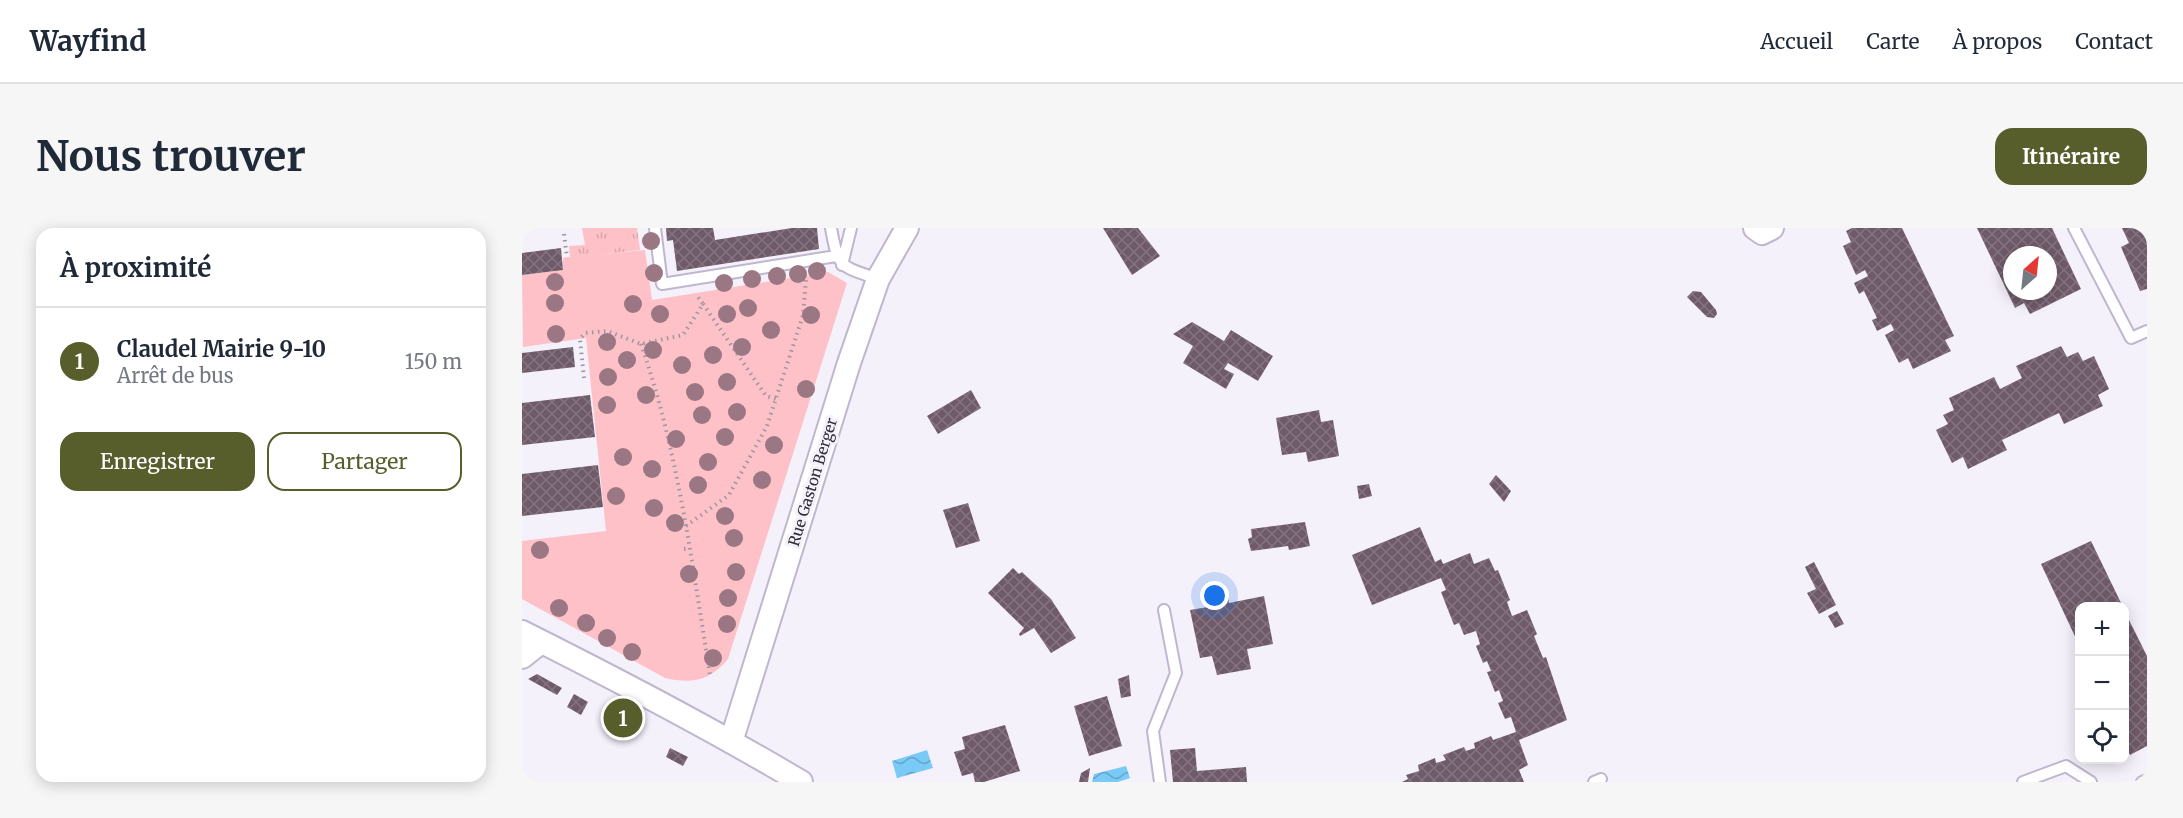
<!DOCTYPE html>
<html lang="fr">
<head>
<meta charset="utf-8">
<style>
	body { margin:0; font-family:Merriweather,serif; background:#f6f6f7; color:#1f2937 }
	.controls { position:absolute; right:18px; bottom:18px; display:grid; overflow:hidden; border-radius:12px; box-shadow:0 3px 15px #0003 }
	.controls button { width:54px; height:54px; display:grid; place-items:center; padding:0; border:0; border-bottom:2px solid #e0e1e3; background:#fff; color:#1f2937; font:30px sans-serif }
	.compass { position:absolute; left:1481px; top:18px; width:54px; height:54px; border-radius:50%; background:#fff; box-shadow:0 3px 15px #0003; rotate:27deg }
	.you { position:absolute; left:693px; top:368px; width:21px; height:21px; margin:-15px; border:4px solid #fff; border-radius:50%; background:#1a73e8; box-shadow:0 0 0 9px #1a73e833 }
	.badge { display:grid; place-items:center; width:39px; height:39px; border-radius:50%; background:#575d2b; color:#fff; font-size:20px; font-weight:700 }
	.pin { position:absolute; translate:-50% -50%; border:3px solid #fff; box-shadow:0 2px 6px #0006 }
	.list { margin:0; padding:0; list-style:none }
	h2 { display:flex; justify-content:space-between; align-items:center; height:78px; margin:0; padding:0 24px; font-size:26px }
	h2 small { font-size:20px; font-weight:400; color:#747a83 }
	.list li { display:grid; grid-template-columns:39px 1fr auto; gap:18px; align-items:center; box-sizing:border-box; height:108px; padding:0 24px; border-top:2px solid #e0e1e3 }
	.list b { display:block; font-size:22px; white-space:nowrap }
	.list p { margin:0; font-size:20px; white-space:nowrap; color:#747a83 }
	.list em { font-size:20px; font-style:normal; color:#747a83 }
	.actions { display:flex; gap:12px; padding:18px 24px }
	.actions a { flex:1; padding:14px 0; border:2px solid #575d2b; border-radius:18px; text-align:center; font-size:21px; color:#575d2b }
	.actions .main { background:#575d2b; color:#fff }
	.icon { flex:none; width:33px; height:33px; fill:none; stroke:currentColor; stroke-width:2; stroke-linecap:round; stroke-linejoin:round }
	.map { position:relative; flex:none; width:1625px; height:554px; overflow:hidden; border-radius:18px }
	header { display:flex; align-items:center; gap:36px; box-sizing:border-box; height:84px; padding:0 30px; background:#fff; border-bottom:2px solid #e0e1e3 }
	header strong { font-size:28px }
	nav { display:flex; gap:33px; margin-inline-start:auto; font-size:21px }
	.intro { display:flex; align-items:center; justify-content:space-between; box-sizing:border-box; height:144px; padding:0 36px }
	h1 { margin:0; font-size:42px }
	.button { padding:15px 27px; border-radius:18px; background:#575d2b; color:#fff; font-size:21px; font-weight:700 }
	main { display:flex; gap:36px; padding:0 36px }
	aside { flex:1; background:#fff; border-radius:18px; box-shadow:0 3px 15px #0003 }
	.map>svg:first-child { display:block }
</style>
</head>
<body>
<header>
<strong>Wayfind</strong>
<nav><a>Accueil</a><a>Carte</a><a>À propos</a><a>Contact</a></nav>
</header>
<div class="intro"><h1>Nous trouver</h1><a class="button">Itinéraire</a></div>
<main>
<aside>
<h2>À proximité<small></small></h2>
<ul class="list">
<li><span class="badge">1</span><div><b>Claudel Mairie 9-10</b><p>Arrêt de bus</p></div><em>150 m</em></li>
</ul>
<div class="actions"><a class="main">Enregistrer</a><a>Partager</a></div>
</aside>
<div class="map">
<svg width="1625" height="554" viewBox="0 0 1625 554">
	<defs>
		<pattern id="grass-tufts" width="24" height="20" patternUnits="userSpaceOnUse" patternTransform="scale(1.5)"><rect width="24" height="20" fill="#fec1c7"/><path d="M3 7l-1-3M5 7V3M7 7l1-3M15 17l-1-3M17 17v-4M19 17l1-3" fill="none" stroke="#daa6ac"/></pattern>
		<pattern id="water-waves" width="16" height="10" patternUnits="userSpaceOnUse" patternTransform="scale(1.5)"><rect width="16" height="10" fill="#7acaf7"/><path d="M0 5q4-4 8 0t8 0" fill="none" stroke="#65a4c9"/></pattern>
		<pattern id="building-cross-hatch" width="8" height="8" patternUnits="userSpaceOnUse" patternTransform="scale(1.5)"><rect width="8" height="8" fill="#6f5a69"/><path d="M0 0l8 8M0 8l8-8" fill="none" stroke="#847480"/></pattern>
	</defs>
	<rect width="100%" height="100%" fill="#f5f1fb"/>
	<path fill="url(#grass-tufts)" d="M 60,0 L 115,0 L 118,22 L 48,30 L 47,18 L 63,17 Z"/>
	<path fill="#fec1c7" d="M 123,22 L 130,72 L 306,44 L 325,55 L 206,431 C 188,453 170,456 143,450 L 0,371 L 0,313 L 84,303 L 64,110 L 1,119 L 0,47 L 41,42 L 41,30 Z"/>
	<path fill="url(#water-waves)" d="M 405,522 L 411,540 L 375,550 L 370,533 Z
		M 604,538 L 608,550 L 596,554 L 570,554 L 572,546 Z"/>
	<path fill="url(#building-cross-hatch)" fill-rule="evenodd" d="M 144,0 L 191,0 L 193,12 L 270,0 L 295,0 L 297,21 L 155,43 L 151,12 L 145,13 Z
		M 581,0 L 616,0 L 638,28 L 610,47 Z
		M 1330,0 L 1380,0 L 1432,108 L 1423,112 L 1429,123 L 1391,141 L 1386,130 L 1377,135 L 1363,107 L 1372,102 L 1369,96 L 1355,103 L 1350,92 L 1355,90 L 1342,63 L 1337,66 L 1332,55 L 1346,48 L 1343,42 L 1334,47 L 1321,18 L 1329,14 L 1324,3 Z
		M 1455,0 L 1530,0 L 1559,61 L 1508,86 L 1502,75 L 1493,80 ZM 1490,27 L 1526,27 L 1526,63 L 1490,63 Z
		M 1600,0 L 1625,0 L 1625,61 L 1618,63 L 1599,19 L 1607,15 Z
		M 39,20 L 41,42 L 0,47 L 0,25 Z
		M 1171,63 L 1179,64 L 1194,82 L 1195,86 L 1192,90 L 1185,89 L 1165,69 Z
		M 670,94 L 702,113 L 709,102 L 751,128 L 736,153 L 706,135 L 702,141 L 712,146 L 704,161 L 661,135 L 671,118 L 651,106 Z
		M 1539,118 L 1545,129 L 1556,124 L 1561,133 L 1572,128 L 1587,161 L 1576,167 L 1581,178 L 1542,196 L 1537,185 L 1480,212 L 1485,222 L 1446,241 L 1441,229 L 1430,235 L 1414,202 L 1426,196 L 1421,187 L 1432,182 L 1427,170 L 1472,149 L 1478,161 L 1500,150 L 1494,138 Z
		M 51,119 L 53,139 L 0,145 L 0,125 Z
		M 449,162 L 459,180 L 416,206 L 405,188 Z
		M 68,167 L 73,209 L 0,217 L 0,175 Z
		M 797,182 L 799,194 L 811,192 L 817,228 L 786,234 L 784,224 L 760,227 L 754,190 Z
		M 76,237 L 81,279 L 0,288 L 0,246 Z
		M 974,247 L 989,263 L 982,274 L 967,256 Z
		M 847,256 L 850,268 L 837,271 L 835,258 Z
		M 446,275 L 458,313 L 434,320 L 421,282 Z
		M 783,294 L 788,318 L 767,322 L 766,318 L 729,323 L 726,311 L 730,309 L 729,301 Z
		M 898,299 L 913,334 L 919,331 L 921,336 L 948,325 L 952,336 L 967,330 L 973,343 L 976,342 L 988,372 L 985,374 L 990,388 L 1005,382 L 1015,406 L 1012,408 L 1021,430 L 1024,429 L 1045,492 L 997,512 L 1006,537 L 997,542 L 1002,554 L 880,554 L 886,551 L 884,547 L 897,543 L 896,537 L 913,530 L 914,535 L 924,532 L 921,527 L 942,519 L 944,523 L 953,520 L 952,515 L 969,508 L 971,512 L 994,504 L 989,489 L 983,491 L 976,475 L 981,473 L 977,462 L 973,464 L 965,444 L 969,443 L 965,433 L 961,435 L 954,418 L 958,416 L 954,403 L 942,407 L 937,395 L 932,397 L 919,364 L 924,362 L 919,350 L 850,377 L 830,327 Z
		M 1569,313 L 1601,379 L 1558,379 L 1558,419 L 1519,336 Z
		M 1292,334 L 1314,377 L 1297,386 L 1285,365 L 1294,361 L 1283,339 Z
		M 491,340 L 497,346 L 500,344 L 529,371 L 554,410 L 529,425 L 512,400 L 498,408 L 497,406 L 502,400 L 466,365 Z
		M 697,362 L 698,365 L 705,363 L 707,375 L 742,368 L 751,416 L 725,421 L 729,441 L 695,447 L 690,428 L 678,430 L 668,382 L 686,379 L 685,367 Z
		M 1602,382 L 1625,428 L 1625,518 L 1608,527 L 1602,516 Z
		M 1315,383 L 1322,396 L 1313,400 L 1306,388 Z
		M 15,446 L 40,460 L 35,467 L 6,451 Z
		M 607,447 L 609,468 L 599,470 L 596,451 Z
		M 52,466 L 66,474 L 59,487 L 45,479 Z
		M 585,468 L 600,518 L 567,528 L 552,478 Z
		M 483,497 L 498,543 L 462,554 L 453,554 L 451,545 L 440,548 L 432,524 L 443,521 L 440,509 Z
		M 148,520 L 166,529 L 161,538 L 144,529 Z
		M 673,520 L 675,543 L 724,539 L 725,554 L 651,554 L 648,522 Z
		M 568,540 L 566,554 L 557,554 L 559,545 Z"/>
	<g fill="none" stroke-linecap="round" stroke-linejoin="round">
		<g stroke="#c0b6cf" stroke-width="14">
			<path id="lane" d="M 133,0 L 140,56 L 314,28
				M 309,0 C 316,41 319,38 356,51
				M 1552,0 L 1609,110 L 1625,103
				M 320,37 L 329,0
				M 638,554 L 631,503 L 654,445 L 642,382
				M 1072,554 L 1079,551
				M 1501,554 L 1544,538 L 1569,554
				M 1620,554 L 1625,552"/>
		</g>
		<g stroke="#c0b6cf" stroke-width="26">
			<path id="street" d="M 1233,0 L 1240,5 L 1250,0
				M 0,404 C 94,451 188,500 279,554
				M 0,429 L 19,414
				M 209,514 L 327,135 L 356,51 L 385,0"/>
		</g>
		<path stroke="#9b97a1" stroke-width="4" stroke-dasharray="1.5 4.5" stroke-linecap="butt" d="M 42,6 L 45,30
			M 181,76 L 244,168 L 254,171
			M 119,116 C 156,222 170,336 188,447
			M 62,150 L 58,111 L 63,105 L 85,103 L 119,116 L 161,107 L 181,76 L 176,69
			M 164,298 L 207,267 L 245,198 L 281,87 L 284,51
			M 162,321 L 168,320"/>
		<use href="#lane" stroke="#fff" stroke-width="10"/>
		<use href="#street" stroke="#fff" stroke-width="22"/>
	</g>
	<g fill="#9b7683">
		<circle cx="129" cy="13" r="9"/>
		<circle cx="295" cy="43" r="9"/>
		<circle cx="132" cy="45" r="9"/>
		<circle cx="276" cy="46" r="9"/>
		<circle cx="255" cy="48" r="9"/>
		<circle cx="230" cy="51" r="9"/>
		<circle cx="33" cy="54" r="9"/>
		<circle cx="202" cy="55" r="9"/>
		<circle cx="33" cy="75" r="9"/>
		<circle cx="111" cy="76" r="9"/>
		<circle cx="226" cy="80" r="9"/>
		<circle cx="138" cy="86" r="9"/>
		<circle cx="205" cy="86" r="9"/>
		<circle cx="289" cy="87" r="9"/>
		<circle cx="249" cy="102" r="9"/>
		<circle cx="34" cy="106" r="9"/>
		<circle cx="85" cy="114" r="9"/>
		<circle cx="220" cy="119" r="9"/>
		<circle cx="131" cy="122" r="9"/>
		<circle cx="191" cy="127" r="9"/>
		<circle cx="105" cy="132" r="9"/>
		<circle cx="160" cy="137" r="9"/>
		<circle cx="86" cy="149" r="9"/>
		<circle cx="205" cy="154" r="9"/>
		<circle cx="284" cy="161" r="9"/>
		<circle cx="173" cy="164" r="9"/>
		<circle cx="124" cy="167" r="9"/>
		<circle cx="85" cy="177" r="9"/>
		<circle cx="215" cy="184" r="9"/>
		<circle cx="180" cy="187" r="9"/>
		<circle cx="203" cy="209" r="9"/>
		<circle cx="154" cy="211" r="9"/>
		<circle cx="252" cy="217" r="9"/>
		<circle cx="101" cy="229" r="9"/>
		<circle cx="186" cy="234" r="9"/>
		<circle cx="130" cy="241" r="9"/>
		<circle cx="240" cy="252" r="9"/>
		<circle cx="176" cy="257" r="9"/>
		<circle cx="94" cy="268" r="9"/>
		<circle cx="132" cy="280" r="9"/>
		<circle cx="203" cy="288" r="9"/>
		<circle cx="153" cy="295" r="9"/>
		<circle cx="212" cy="310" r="9"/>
		<circle cx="18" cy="322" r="9"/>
		<circle cx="214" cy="344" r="9"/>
		<circle cx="167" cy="346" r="9"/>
		<circle cx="206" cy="370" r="9"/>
		<circle cx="37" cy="380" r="9"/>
		<circle cx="64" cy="395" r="9"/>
		<circle cx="205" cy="396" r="9"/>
		<circle cx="85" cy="410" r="9"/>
		<circle cx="110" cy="424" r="9"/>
		<circle cx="191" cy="430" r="9"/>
	</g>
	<g text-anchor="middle" stroke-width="6" stroke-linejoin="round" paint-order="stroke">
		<g font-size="15" fill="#312d37" stroke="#f5f1fb">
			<text transform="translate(291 254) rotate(-73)" y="5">Rue Gaston Berger</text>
		</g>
	</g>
</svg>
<div class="controls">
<button>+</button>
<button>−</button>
<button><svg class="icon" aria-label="locate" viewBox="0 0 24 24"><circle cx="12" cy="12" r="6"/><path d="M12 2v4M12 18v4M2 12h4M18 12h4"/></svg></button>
</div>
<svg class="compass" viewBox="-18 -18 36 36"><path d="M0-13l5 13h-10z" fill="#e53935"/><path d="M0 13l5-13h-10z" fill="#747a83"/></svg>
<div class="you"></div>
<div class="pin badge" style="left:101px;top:490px">1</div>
</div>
</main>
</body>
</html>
